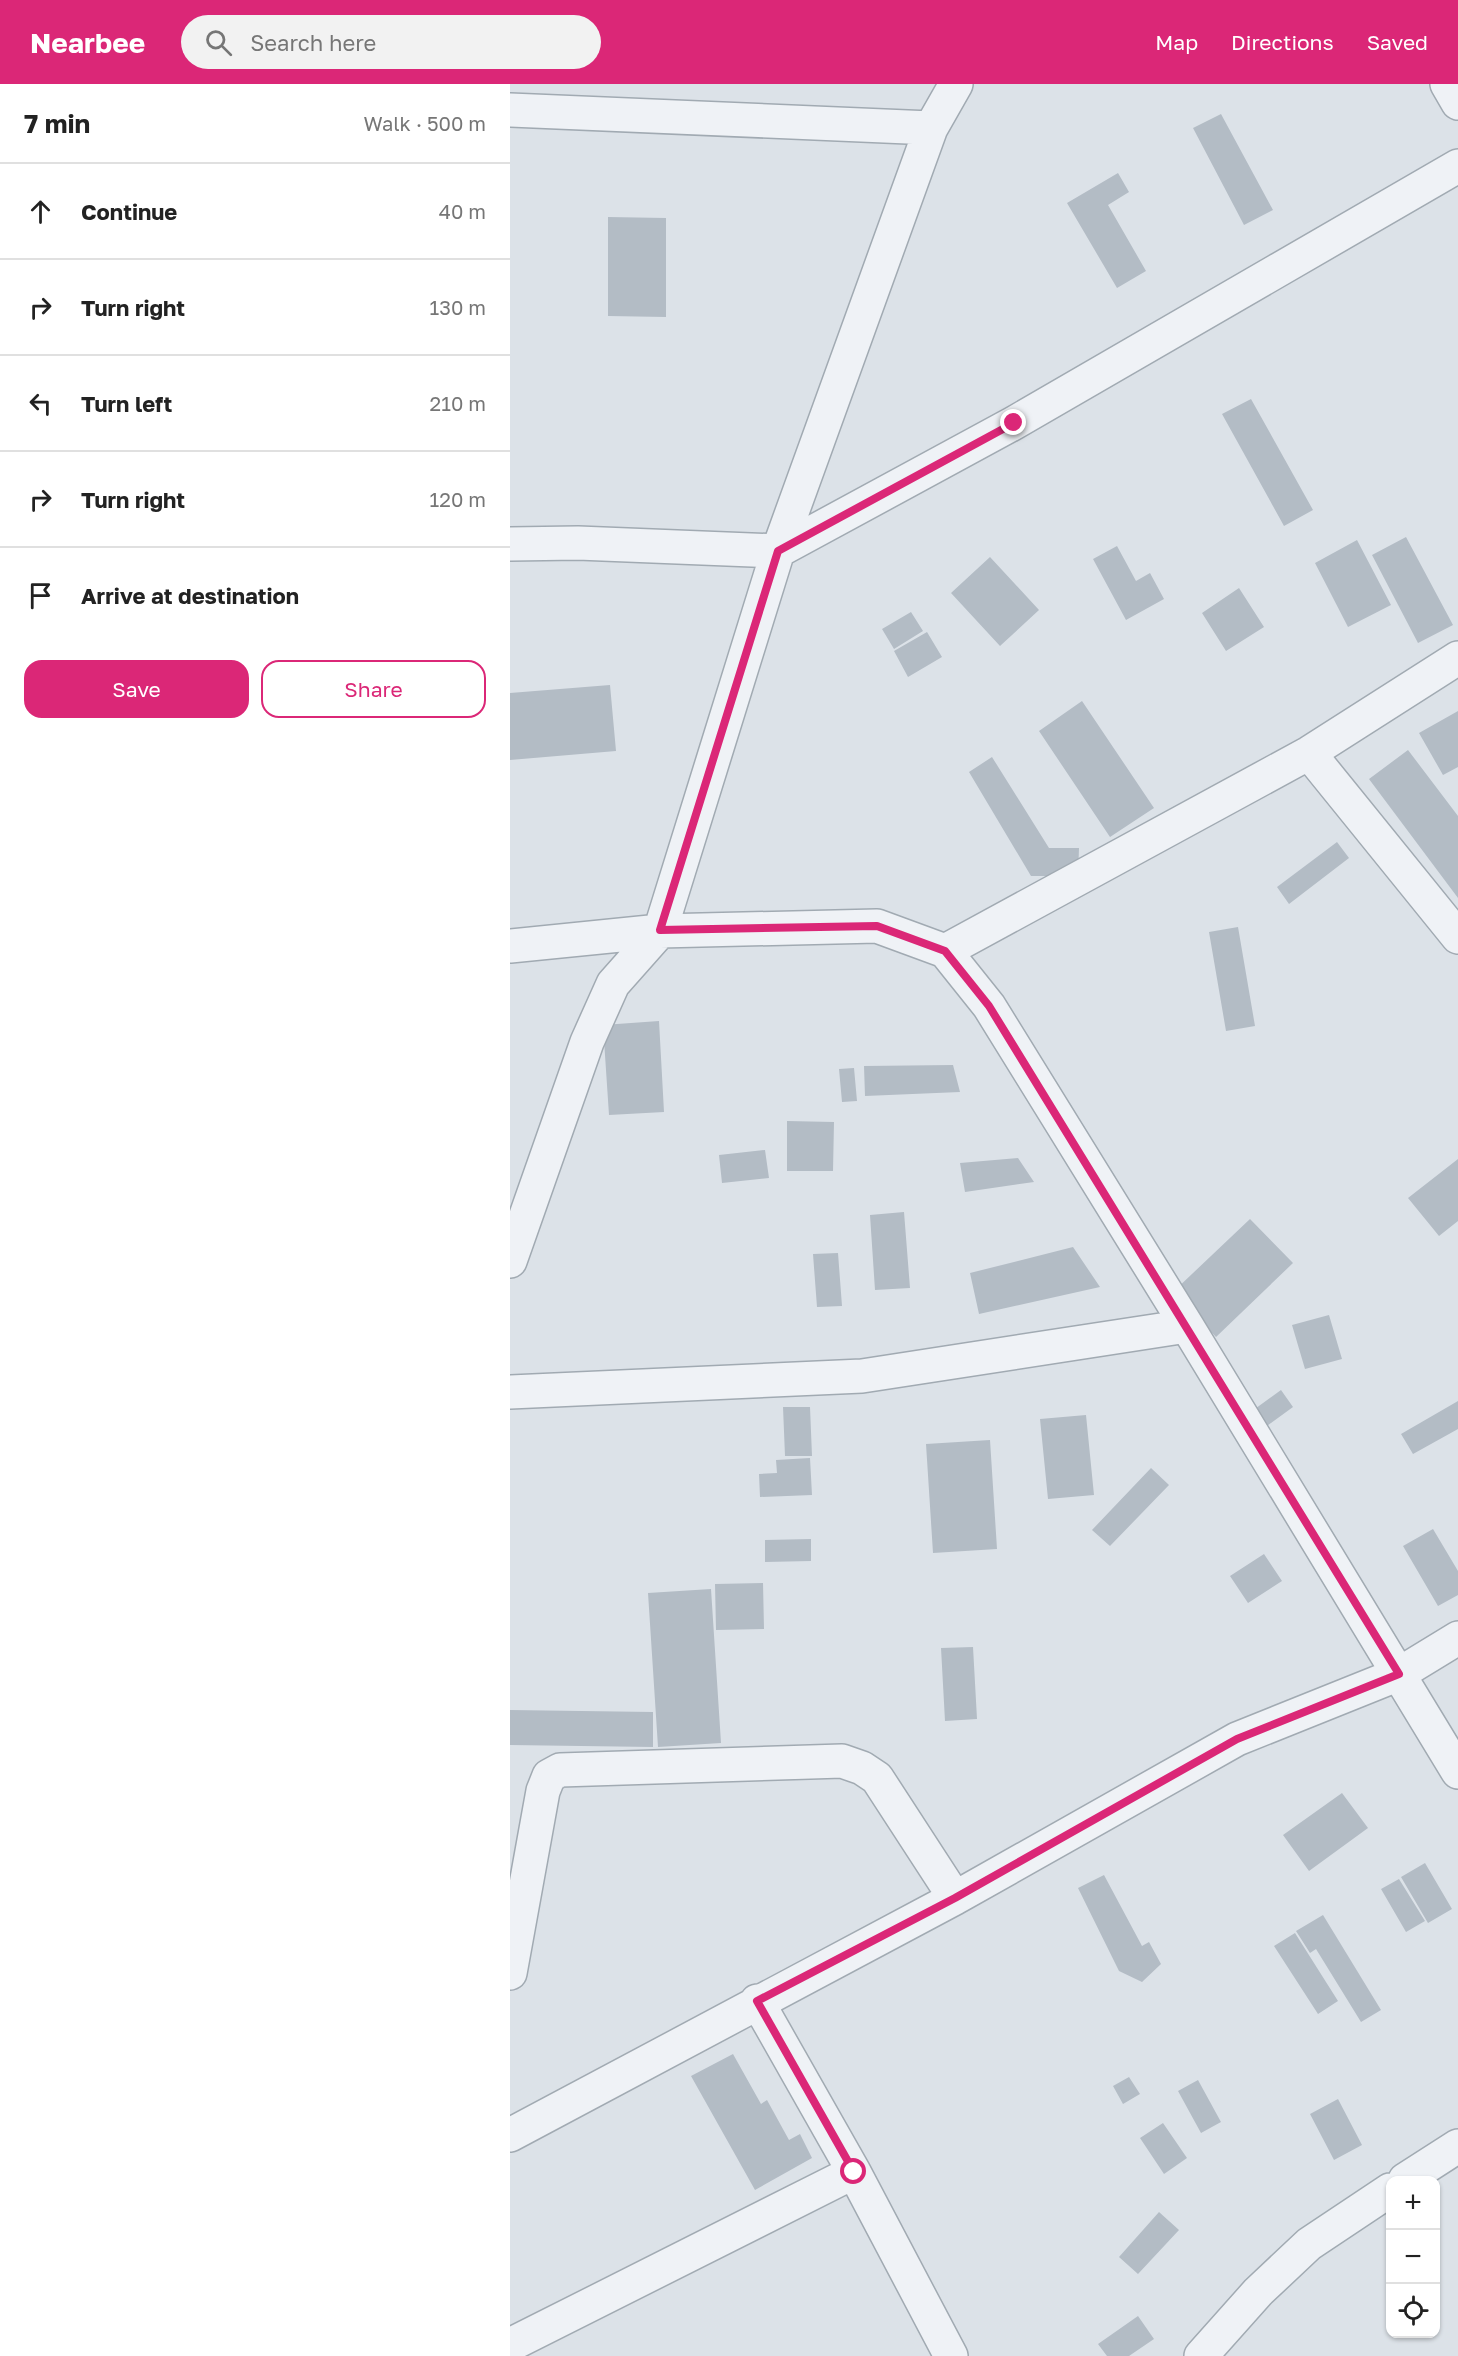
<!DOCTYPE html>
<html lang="en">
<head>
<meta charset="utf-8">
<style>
	body { margin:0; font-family:"Golos Text",sans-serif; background:#f2f2f2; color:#222 }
	.controls { position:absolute; right:18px; bottom:18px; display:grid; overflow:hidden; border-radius:12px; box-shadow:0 2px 4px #0004 }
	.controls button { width:54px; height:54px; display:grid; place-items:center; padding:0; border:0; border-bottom:2px solid #e0e0e0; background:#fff; color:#222; font:30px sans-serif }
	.stop { position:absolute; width:18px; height:18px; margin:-14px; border:4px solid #db2777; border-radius:50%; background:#fff }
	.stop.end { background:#db2777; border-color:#fff; box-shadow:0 2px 6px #0008 }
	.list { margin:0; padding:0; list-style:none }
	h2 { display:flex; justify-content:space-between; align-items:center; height:78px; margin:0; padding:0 24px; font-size:26px }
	h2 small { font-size:20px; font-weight:400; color:#767676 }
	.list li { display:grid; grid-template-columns:39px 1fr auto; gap:18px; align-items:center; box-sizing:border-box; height:96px; padding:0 24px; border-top:2px solid #e0e0e0 }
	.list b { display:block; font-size:22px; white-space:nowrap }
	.list em { font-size:20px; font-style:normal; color:#767676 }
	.actions { display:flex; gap:12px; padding:18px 24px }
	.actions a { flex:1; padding:14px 0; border:2px solid #db2777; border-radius:18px; text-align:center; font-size:21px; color:#db2777 }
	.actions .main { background:#db2777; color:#fff }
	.icon { flex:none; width:33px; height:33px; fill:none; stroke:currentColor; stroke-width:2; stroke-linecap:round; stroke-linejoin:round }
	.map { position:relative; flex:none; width:948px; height:2272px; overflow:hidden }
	header { display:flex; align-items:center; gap:36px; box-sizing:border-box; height:84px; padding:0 30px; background:#db2777; color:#fff }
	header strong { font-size:28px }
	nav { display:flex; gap:33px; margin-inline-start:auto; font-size:21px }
	.search { width:420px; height:54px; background:#f2f2f2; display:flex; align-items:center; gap:15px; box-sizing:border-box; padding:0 21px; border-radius:33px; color:#767676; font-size:22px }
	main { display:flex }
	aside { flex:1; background:#fff }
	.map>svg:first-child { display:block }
</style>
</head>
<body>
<header>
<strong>Nearbee</strong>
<div class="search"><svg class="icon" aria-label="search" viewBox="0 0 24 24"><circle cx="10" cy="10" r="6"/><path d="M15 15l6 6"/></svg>Search here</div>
<nav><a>Map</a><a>Directions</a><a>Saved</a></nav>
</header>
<main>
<aside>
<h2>7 min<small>Walk · 500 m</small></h2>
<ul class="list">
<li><svg class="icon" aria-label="ahead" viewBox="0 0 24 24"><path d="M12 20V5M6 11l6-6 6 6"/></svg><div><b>Continue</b></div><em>40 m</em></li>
<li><svg class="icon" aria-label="right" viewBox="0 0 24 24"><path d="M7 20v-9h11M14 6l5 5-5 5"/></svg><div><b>Turn right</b></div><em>130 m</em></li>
<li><svg class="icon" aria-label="left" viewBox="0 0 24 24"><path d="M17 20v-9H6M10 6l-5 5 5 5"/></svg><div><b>Turn left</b></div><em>210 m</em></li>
<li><svg class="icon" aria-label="right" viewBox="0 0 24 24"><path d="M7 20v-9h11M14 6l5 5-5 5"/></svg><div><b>Turn right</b></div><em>120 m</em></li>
<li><svg class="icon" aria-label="arrive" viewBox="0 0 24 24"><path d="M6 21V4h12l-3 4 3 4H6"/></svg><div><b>Arrive at destination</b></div></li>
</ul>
<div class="actions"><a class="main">Save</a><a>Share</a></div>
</aside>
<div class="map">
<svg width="948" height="2272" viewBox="0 0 948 2272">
	<rect width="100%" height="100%" fill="#dce2e8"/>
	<path fill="#b3bcc5" d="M 711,30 L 763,126 L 734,141 L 683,44 Z
		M 608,89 L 619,108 L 598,121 L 636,187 L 607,204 L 557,119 Z
		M 98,133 L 156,134 L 156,233 L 98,232 Z
		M 741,315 L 803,426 L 774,442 L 712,330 Z
		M 896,453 L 943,541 L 908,559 L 862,471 Z
		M 847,456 L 881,521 L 838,543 L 805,479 Z
		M 607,462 L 626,497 L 640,489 L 654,515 L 616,536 L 583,475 Z
		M 480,473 L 529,526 L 490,562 L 441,509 Z
		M 729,504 L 754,543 L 716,567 L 692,529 Z
		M 401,528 L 413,547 L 384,565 L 372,545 Z
		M 417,548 L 432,573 L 398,593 L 384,567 Z
		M 100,601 L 106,667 L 0,676 L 0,609 Z
		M 572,617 L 644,724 L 600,753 L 529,647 Z
		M 948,627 L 948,683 L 933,691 L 909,649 Z
		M 898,666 L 948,732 L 948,814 L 859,695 Z
		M 482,673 L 539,764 L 569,764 L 568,792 L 521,792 L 459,688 Z
		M 827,758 L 839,774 L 779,820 L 767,803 Z
		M 728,843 L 745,942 L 716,947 L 699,848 Z
		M 149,937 L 154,1028 L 99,1031 L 93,941 Z
		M 443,981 L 450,1008 L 355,1012 L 354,982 Z
		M 344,984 L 347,1017 L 332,1018 L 329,985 Z
		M 277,1037 L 324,1038 L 323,1087 L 277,1087 Z
		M 255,1066 L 259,1094 L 212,1099 L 209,1071 Z
		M 508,1074 L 524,1098 L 455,1108 L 450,1079 Z
		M 948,1075 L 948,1137 L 929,1152 L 898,1114 Z
		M 394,1128 L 400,1204 L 365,1206 L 360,1131 Z
		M 740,1135 L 783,1179 L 706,1253 L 663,1208 Z
		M 563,1163 L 590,1203 L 469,1230 L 460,1189 Z
		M 328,1169 L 332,1222 L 307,1223 L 303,1170 Z
		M 819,1231 L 832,1275 L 795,1285 L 782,1241 Z
		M 771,1306 L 783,1323 L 754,1344 L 742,1327 Z
		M 948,1317 L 948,1345 L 903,1370 L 891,1350 Z
		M 273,1323 L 300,1323 L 302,1372 L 275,1372 Z
		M 576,1331 L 584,1411 L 538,1415 L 530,1335 Z
		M 480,1356 L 487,1465 L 423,1469 L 416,1360 Z
		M 300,1374 L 302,1411 L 250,1413 L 249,1390 L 267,1389 L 266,1376 Z
		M 641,1384 L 659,1401 L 600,1462 L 582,1446 Z
		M 923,1445 L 948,1487 L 948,1511 L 928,1522 L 893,1462 Z
		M 301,1455 L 301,1477 L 255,1478 L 255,1456 Z
		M 754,1470 L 772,1497 L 738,1519 L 720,1492 Z
		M 253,1499 L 254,1545 L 206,1546 L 205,1500 Z
		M 201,1505 L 211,1659 L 148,1663 L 138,1509 Z
		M 463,1563 L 467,1635 L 435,1637 L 431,1564 Z
		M 0,1626 L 143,1628 L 143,1663 L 0,1661 Z
		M 832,1709 L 858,1744 L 799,1787 L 773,1751 Z
		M 915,1779 L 942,1825 L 918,1839 L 891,1793 Z
		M 594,1791 L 632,1862 L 639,1858 L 651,1880 L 632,1898 L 609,1887 L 568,1804 Z
		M 889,1795 L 915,1837 L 896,1848 L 871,1805 Z
		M 813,1831 L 871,1926 L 851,1938 L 806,1865 L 800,1869 L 786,1847 Z
		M 785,1849 L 828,1917 L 808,1930 L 764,1862 Z
		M 223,1970 L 251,2020 L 257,2016 L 279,2056 L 290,2050 L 302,2074 L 245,2106 L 181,1992 Z
		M 619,1993 L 630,2010 L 613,2020 L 603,2002 Z
		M 688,1996 L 711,2038 L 691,2049 L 668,2007 Z
		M 828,2015 L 852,2061 L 824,2076 L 800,2030 Z
		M 653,2039 L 677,2074 L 654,2090 L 630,2054 Z
		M 649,2128 L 669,2146 L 628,2190 L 609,2173 Z
		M 628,2232 L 644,2255 L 619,2272 L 597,2272 L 588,2260 Z"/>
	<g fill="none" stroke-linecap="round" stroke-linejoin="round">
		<g stroke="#a1aab2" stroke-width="36">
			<path id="minor" d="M 937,0 L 948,19
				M 0,26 L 421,44
				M 0,460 L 68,459 L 268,467 L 504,339 L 948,82
				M 799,669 L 948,853
				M 0,862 L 150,847 L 367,842 L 435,867 L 479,922 L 677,1242 L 948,1688
				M 435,867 L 799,669 L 948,574
				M 0,1177 L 77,958 L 103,900 L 150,847 L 268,467 L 421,44 L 446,0
				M 0,1308 L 352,1292 L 677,1242
				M 0,1889 L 33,1707 L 39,1692 L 50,1686 L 332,1677 L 352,1684 L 367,1694 L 445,1814
				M 247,1917 L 344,2088 L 441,2272
				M 0,2051 L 445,1814 L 727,1655 L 889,1590 L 948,1554
				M 895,2096 L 948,2062
				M 0,2261 L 344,2088
				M 691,2272 L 748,2208 L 799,2160 L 880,2106"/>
		</g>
		<use href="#minor" stroke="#eff2f6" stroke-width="33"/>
	</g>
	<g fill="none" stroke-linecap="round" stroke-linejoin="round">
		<path stroke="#db2777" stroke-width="8" d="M 344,2088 L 247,1917 L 445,1814 L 727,1655 L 889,1590 L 479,922 L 435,867 L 367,842 L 150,846 L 268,467 L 504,339"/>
	</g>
</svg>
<div class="controls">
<button>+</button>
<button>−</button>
<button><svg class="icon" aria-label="locate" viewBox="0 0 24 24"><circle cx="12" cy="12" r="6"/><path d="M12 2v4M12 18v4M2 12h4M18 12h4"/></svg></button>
</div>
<div class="stop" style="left:344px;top:2088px"></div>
<div class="stop end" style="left:504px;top:339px"></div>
</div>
</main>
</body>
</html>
